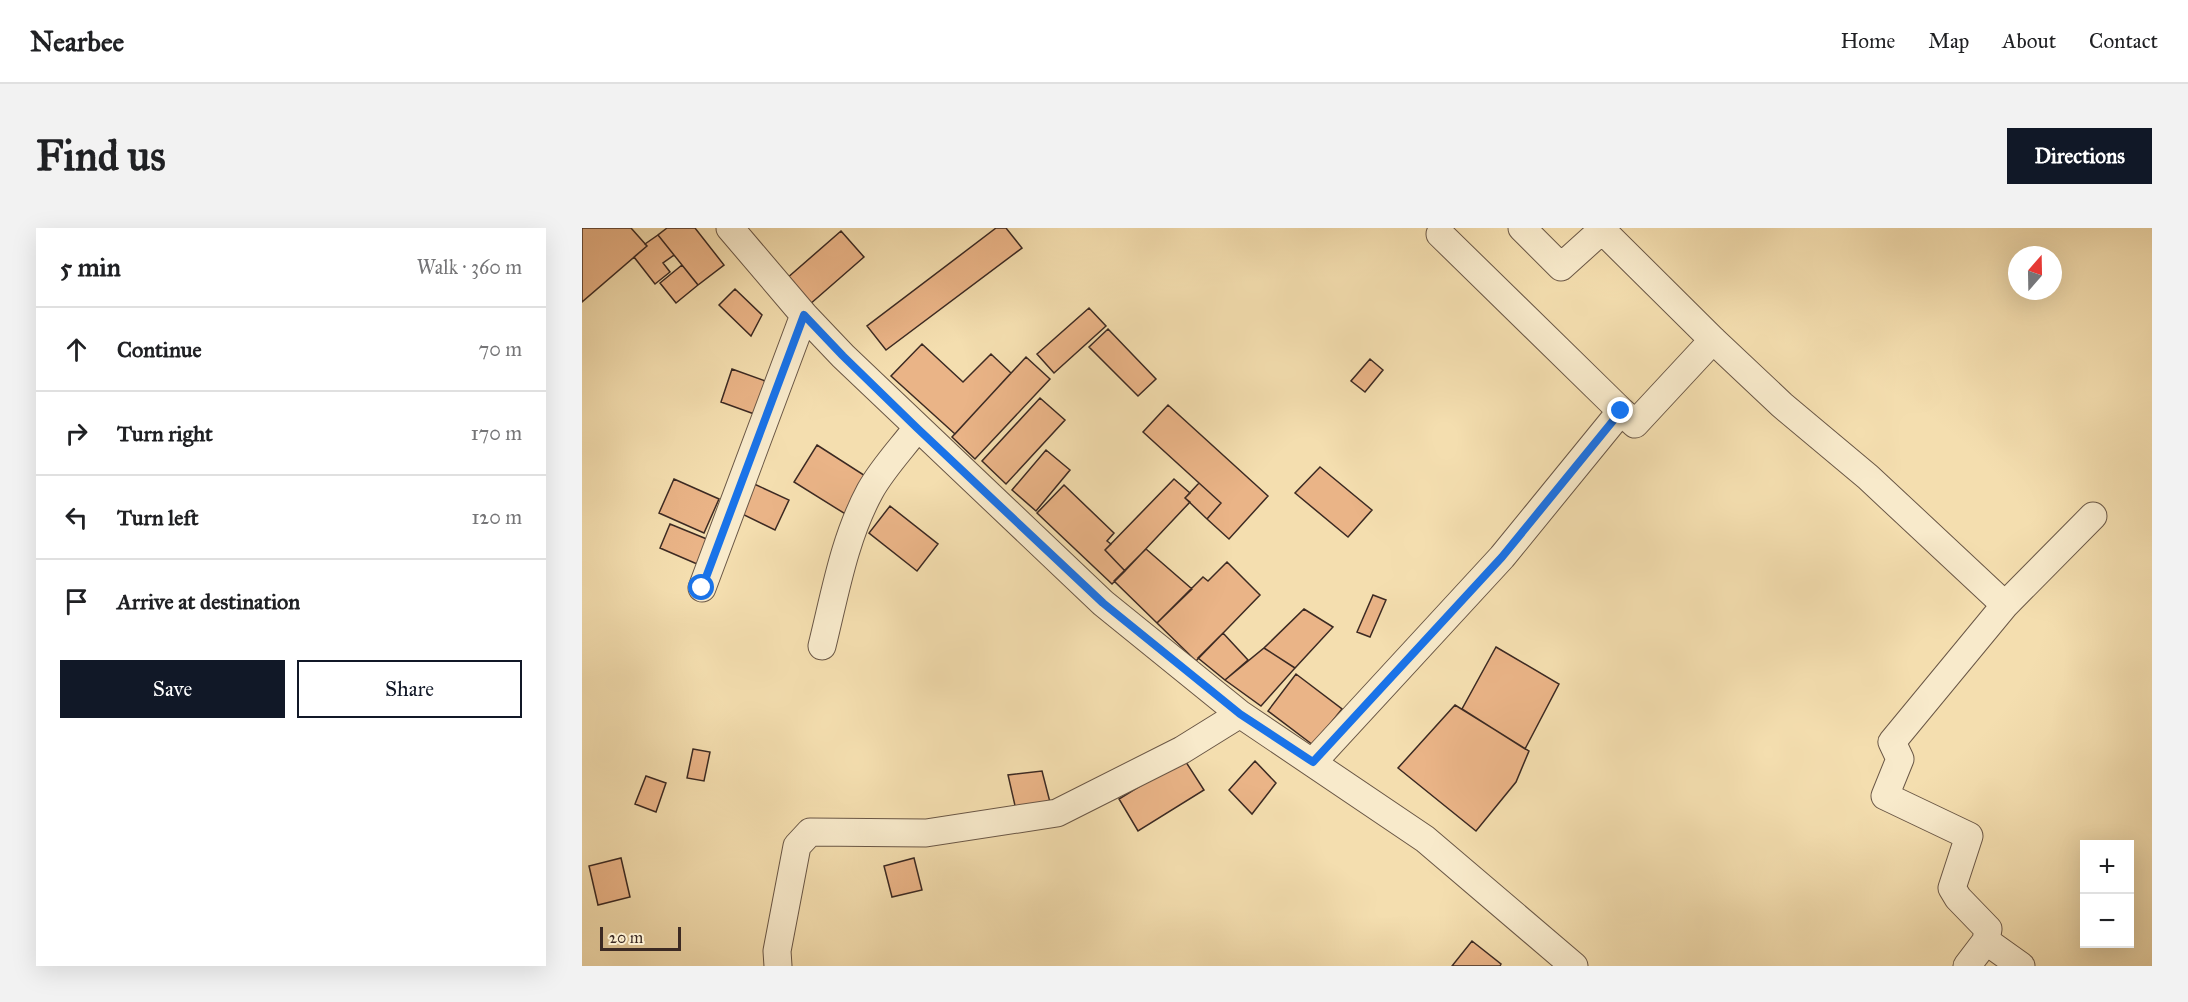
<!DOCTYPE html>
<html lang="en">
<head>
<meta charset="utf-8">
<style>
	body { margin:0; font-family:"IM FELL Great Primer",serif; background:#f2f2f2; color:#202124 }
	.controls { position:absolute; right:18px; bottom:18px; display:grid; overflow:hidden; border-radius:0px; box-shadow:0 6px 24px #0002 }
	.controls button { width:54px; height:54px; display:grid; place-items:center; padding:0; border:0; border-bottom:2px solid #e0e0e0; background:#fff; color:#202124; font:30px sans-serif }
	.compass { position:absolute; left:1426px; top:18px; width:54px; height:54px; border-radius:50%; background:#fff; box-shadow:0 6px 24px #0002; rotate:20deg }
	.scale { position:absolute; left:18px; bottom:15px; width:81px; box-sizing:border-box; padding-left:6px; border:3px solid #3c2a23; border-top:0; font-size:16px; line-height:21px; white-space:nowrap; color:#3c2a23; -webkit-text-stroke:4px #f8eacb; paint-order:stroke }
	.stop { position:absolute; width:18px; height:18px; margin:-14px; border:4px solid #1a73e8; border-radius:50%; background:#fff }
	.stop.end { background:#1a73e8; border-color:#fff; box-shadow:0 2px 6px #0008 }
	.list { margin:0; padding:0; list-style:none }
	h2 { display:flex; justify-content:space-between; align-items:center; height:78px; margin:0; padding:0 24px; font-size:26px }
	h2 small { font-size:20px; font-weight:400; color:#757577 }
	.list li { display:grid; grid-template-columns:39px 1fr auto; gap:18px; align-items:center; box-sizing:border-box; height:84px; padding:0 24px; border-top:2px solid #e0e0e0 }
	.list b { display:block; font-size:22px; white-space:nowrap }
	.list em { font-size:20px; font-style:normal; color:#757577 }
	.actions { display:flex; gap:12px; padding:18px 24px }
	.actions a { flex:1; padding:14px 0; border:2px solid #111827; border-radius:0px; text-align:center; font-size:21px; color:#111827 }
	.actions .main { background:#111827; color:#fff }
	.icon { flex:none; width:33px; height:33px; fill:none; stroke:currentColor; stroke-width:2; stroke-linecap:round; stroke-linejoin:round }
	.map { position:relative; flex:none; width:1570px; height:738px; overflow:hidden; border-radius:0px }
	header { display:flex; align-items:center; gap:36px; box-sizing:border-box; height:84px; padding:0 30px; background:#fff; border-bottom:2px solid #e0e0e0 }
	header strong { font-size:28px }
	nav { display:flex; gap:33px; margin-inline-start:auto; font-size:21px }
	.intro { display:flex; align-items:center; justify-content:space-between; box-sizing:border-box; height:144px; padding:0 36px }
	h1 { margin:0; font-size:42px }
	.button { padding:15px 27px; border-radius:0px; background:#111827; color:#fff; font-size:21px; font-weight:700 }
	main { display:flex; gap:36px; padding:0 36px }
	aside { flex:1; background:#fff; border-radius:0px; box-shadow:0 6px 24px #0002 }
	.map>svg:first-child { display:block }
</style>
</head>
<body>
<header>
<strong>Nearbee</strong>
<nav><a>Home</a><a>Map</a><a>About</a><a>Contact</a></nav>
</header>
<div class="intro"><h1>Find us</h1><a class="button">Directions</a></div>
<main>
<aside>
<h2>5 min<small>Walk · 360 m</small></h2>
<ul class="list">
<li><svg class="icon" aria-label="ahead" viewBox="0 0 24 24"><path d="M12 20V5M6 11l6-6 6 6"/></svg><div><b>Continue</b></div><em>70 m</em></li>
<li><svg class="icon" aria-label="right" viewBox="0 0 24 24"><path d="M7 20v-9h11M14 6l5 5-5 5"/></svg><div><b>Turn right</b></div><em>170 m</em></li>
<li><svg class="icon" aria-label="left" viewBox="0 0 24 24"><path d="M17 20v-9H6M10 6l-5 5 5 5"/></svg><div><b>Turn left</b></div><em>120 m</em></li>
<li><svg class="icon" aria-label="arrive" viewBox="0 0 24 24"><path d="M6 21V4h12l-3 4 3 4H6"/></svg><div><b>Arrive at destination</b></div></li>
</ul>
<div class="actions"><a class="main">Save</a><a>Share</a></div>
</aside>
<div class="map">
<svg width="1570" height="738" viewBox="0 0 1570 738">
	<rect width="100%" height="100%" fill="#f4deaf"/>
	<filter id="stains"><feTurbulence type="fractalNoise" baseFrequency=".00333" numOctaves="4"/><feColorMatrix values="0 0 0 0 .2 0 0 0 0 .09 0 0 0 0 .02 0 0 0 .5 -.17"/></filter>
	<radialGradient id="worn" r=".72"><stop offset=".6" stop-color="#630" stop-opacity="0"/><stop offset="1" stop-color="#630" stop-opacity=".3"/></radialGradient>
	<path fill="#eab487" stroke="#3c2a23" stroke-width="1.5" d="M 0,0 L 49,0 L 65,18 L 0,74 Z
		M 85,0 L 113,0 L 142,37 L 116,57 L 76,7 Z
		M 414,0 L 424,0 L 440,20 L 304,122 L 285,98 Z
		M 259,3 L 282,29 L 227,77 L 204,51 Z
		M 76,7 L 92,27 L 81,35 L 88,44 L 73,56 L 52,29 L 65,18 L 63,16 Z
		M 100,37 L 116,57 L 94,75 L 78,55 Z
		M 153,61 L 180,87 L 169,108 L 137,77 Z
		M 507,80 L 524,98 L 472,145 L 455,126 Z
		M 526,101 L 574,151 L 556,168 L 507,119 Z
		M 340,116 L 381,154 L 409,126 L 429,145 L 373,206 L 309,148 Z
		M 444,129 L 468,151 L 393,231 L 370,209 Z
		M 788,131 L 801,142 L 783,164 L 769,153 Z
		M 150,141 L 186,154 L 175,187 L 139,174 Z
		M 458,170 L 483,192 L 424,256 L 400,233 Z
		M 586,177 L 686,268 L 647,311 L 625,291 L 639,275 L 561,204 Z
		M 235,217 L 288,251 L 265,287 L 212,254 Z
		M 464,222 L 488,242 L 454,283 L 430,262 Z
		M 738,239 L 790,282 L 766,309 L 713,265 Z
		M 92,251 L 137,271 L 122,305 L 77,285 Z
		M 592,251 L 608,265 L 603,270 L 608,274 L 543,343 L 523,322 Z
		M 170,255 L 207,272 L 193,302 L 156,284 Z
		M 617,255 L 639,275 L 625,291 L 603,270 Z
		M 482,257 L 532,305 L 525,313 L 529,316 L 523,322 L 543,343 L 530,356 L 455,285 Z
		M 308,278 L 356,316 L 335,343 L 287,305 Z
		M 88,296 L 132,314 L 122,339 L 78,320 Z
		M 564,321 L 610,361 L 575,395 L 532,353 Z
		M 645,334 L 678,367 L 614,433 L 575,395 L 621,349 L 626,353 Z
		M 791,367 L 804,372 L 788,409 L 775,404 Z
		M 722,381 L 751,399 L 713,440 L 682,420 Z
		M 641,405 L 666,432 L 643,452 L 616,430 Z
		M 914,419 L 977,456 L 943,521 L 880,481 Z
		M 682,420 L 713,440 L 679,478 L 643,452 Z
		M 714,446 L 760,481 L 731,517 L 686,483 Z
		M 873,477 L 947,523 L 934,554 L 894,603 L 816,540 Z
		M 111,521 L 128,524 L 122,553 L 105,550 Z
		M 602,531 L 622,562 L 556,603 L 537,571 Z
		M 673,533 L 694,555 L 670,586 L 647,562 Z
		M 460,543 L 469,578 L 434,582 L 426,547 Z
		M 64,548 L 84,555 L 74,584 L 53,576 Z
		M 39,630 L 48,669 L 16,677 L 7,638 Z
		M 332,630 L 340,662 L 310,669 L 302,638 Z
		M 890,713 L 919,736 L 918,738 L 870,738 Z"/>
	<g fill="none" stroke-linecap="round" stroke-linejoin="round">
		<g stroke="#6a5746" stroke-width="29">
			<path id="minor" d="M 148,0 L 222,87 L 261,128 L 521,375 L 658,486 L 843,611 L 992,738
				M 940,0 L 979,39 L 1020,2 L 1131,112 L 1200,177 L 1286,249 L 1423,377
				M 1039,183 L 1053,196 L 1131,112
				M 120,360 L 222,87
				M 240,418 C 253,366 262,311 288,263 C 300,241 320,220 335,200
				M 731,534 L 920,329 L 1039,183 L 858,6
				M 1404,713 L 1439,738
				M 196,738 L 195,723 L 215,618 L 228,604 L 344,605 L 475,585 L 600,522 L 658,486
				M 1385,738 L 1404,713 L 1406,701 L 1376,670 L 1370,660 L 1387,608 L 1303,568 L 1318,531 L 1310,514 L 1423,377 L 1511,288"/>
		</g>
		<use href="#minor" stroke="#f8eacb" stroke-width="27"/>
	</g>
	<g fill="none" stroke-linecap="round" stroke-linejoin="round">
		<path stroke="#1a73e8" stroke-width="8" d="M 120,360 L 222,87 L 261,128 L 335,200 L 521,375 L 658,486 L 731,534 L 920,329 L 1039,183"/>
	</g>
	<rect width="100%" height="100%" filter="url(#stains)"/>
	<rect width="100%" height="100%" fill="url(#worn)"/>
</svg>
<div class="controls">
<button>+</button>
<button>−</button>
</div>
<svg class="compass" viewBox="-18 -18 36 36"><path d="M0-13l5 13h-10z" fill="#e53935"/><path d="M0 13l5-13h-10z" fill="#757577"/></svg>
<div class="scale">20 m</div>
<div class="stop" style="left:120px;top:360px"></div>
<div class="stop end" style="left:1039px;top:183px"></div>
</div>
</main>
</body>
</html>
